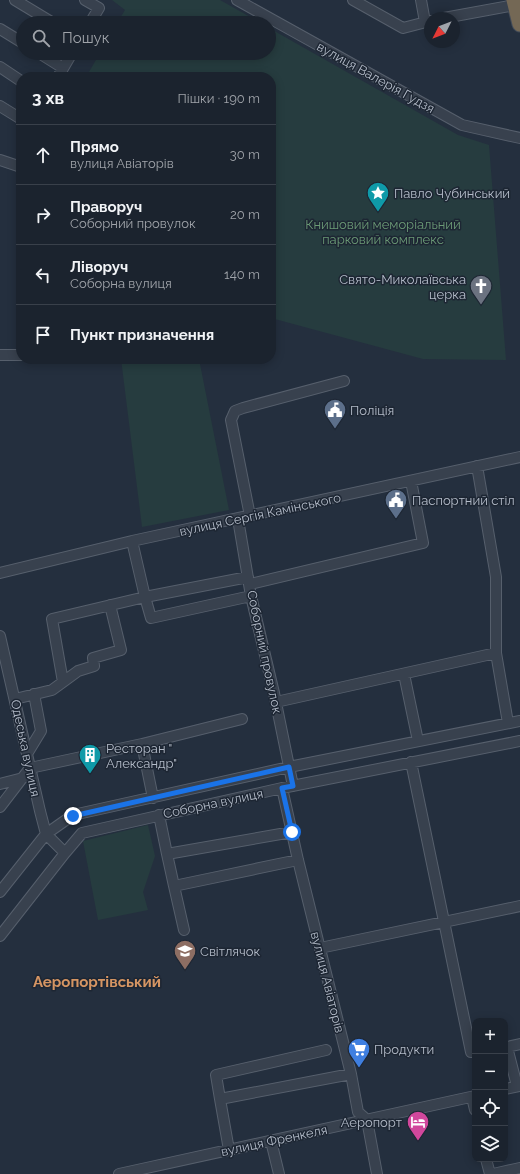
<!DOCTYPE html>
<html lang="uk">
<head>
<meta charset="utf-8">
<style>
	body { margin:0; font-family:Raleway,sans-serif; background:#242b36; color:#f1f3f6 }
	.controls { position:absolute; right:12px; bottom:12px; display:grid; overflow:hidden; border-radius:8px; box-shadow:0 2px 10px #0003 }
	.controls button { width:36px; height:36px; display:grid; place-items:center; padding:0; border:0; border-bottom:1px solid #39404a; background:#1b232e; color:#f1f3f6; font:20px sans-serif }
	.compass { position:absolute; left:424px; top:12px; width:36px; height:36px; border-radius:50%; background:#1b232e; box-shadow:0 2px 10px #0003; rotate:228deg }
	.stop { position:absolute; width:12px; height:12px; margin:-9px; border:3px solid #1a73e8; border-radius:50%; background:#fff }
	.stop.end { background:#1a73e8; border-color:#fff; box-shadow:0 1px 4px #0008 }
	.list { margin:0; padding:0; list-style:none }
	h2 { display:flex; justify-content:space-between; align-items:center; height:52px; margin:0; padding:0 16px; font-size:17px }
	h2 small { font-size:13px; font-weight:400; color:#a0a4aa }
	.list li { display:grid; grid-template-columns:26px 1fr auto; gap:12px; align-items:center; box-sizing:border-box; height:60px; padding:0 16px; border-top:1px solid #39404a }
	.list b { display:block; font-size:15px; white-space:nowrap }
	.list p { margin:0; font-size:13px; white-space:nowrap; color:#a0a4aa }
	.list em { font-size:13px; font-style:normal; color:#a0a4aa }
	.icon { flex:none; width:22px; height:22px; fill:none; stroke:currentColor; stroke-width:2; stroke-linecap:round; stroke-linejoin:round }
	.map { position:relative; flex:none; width:520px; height:1174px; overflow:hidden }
	.search { position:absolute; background:#1b232e; box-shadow:0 2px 10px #0003; left:16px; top:16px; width:260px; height:44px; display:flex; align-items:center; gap:10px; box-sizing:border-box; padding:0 14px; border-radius:22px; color:#a0a4aa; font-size:15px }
	.panel { position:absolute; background:#1b232e; box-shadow:0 2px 10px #0003; left:16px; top:72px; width:260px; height:292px; border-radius:16px }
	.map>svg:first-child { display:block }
</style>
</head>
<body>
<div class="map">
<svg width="520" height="1174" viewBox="0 0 520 1174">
	<rect width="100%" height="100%" fill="#242f3e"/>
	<path fill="#263c3f" d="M 112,0 L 220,0 L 261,23 L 117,23 L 125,10 Z
		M 269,28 L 458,135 L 489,145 L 506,360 L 423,359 L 271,318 L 271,77 L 86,77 L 100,53 L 269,53 Z
		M 121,359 L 199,359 L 229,510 L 142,527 Z
		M 148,825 L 155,856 L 143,892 L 148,910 L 98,920 L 83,841 Z"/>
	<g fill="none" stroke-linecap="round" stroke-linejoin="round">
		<g stroke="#565f6c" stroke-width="12">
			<path id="minor" d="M 15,0 L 53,23
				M 85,0 L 99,8 L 90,23
				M 237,0 L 462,125 L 520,138
				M 353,0 L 403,28 L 430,21
				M 421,0 L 425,22
				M 444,18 L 515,5
				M 0,29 L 23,43
				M 39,53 L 63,68
				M 0,67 L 21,81
				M 58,77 L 72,53
				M 0,106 L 21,119
				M 0,160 L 21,167
				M 0,355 L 21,355
				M 477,466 L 496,577 L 496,653
				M 250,516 L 231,420 L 235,411 L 243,408 L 344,381
				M 238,519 L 251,596 L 274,693 L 293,786
				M 132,541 L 145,597 L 248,577
				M 0,573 L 132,541 L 520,457
				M 250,584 L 423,543 L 411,481
				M 0,636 L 40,811 L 46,834 L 65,853
				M 404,674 L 418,741
				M 63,682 L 78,671 L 94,666 L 93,658 L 121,650 L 110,605
				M 15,699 L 52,690 L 63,682 L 52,619 L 145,597 L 151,618 L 251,596
				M 276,702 L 496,653 L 508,723
				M 142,744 L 242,719
				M 27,754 L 41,731 L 34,694
				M 411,762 L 471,1052 L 475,1052
				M 0,784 L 23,778
				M 282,788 L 298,860 L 351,1074 L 358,1112 L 367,1120 L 377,1174
				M 0,807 L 30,768 L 142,744 L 153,798
				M 159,815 L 167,854 L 292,832
				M 167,854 L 174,886 L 298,860
				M 174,886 L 184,930
				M 0,892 L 46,834 L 73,815 L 289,767 L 520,721
				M 0,936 L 65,853 L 82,833 L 282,788 L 520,741
				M 320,948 L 520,906
				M 505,1047 L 507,1047 L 517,1086
				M 507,1047 L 520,1044
				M 505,1089 L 520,1086
				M 472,1097 L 475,1110
				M 220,1099 L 216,1075 L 326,1050
				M 271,1141 L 279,1174
				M 229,1150 L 220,1099 L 351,1074
				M 486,1159 L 490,1174
				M 119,1174 L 475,1096
				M 493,1174 L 520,1168"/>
		</g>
		<g stroke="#434c59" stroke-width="17">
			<path id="highway" d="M 514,0 L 520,24"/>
		</g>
		<use href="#minor" stroke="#38414e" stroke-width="10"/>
		<use href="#highway" stroke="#746855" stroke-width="15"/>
	</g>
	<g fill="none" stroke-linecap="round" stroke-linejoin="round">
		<path stroke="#1a73e8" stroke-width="5" d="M 73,816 L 289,767 L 293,786 L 282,788 L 292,832"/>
	</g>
	<defs>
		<g id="sight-pin" transform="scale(1.15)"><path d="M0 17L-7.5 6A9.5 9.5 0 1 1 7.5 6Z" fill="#0f9aa8" stroke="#1d2633"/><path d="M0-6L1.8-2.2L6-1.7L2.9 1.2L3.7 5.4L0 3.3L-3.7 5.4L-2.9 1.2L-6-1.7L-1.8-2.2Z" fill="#fff"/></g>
		<g id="church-pin" transform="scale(1.15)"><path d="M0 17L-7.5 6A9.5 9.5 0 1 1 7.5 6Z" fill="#6b7280" stroke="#1d2633"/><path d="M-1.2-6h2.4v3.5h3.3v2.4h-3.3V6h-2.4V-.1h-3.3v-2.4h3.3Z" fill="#fff"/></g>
		<g id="civic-pin" transform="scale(1.15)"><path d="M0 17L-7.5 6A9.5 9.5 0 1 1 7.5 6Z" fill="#5c6f8a" stroke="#1d2633"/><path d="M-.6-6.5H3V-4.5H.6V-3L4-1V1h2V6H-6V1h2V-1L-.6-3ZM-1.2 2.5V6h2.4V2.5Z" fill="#fff"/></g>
		<g id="building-pin" transform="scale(1.15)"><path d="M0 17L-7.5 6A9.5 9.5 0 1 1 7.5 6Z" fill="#0f9aa8" stroke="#1d2633"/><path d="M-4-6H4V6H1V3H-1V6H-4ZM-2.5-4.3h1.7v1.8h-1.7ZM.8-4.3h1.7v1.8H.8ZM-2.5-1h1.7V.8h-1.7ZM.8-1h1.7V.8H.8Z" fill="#fff"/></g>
		<g id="school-pin" transform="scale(1.15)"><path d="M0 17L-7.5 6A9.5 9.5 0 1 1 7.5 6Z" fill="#8d6e63" stroke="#1d2633"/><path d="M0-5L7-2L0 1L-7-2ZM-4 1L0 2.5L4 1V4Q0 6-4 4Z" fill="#fff"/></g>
		<g id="supermarket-pin" transform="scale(1.15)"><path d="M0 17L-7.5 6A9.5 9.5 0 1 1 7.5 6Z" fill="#3f7fe0" stroke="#1d2633"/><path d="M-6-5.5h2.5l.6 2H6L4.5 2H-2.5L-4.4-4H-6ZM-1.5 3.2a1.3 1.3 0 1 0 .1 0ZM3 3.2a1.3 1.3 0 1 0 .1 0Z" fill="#fff"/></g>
		<g id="hotel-pin" transform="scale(1.15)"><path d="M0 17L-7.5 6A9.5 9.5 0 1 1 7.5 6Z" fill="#d1479c" stroke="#1d2633"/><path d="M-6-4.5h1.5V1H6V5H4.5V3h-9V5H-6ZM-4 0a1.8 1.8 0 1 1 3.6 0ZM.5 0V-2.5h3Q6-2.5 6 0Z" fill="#fff"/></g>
	</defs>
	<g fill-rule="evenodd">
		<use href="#sight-pin" x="378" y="193"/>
		<use href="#church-pin" x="481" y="286"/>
		<use href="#civic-pin" x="335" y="410"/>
		<use href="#civic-pin" x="396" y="500"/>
		<use href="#building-pin" x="90" y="755"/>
		<use href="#school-pin" x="185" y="951"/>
		<use href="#supermarket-pin" x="359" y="1049"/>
		<use href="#hotel-pin" x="418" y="1122"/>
	</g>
	<g text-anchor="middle" stroke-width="3" stroke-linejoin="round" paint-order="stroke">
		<g font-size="13" fill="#b4bcc9" stroke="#1d2633">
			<text transform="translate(376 77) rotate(29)" y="5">вулиця Валерія Гудзя</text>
			<text transform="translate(260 514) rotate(-12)" y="5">вулиця Сергія Камінського</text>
			<text transform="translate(265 652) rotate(78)" y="5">Соборний провулок</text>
			<text transform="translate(26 748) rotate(78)" y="5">Одеська вулиця</text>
			<text transform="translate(213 803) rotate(-12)" y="5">Соборна вулиця</text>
			<text transform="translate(328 982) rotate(76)" y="5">вулиця Авіаторів</text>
			<text transform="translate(274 1140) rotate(-12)" y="5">вулиця Френкеля</text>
		</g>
		<g font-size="13" fill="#b4bcc9" stroke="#1d2633" text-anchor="start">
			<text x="394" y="198">Павло Чубинський</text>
			<text x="466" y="284" text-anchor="end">Свято-Миколаївська<tspan x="466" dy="15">церка</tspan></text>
			<text x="350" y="415">Поліція</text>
			<text x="412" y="505">Паспортний стіл</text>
			<text x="106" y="753">Ресторан "<tspan x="106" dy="15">Александр"</tspan></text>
			<text x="200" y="956">Світлячок</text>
			<text x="374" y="1054">Продукти</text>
			<text x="402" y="1127" text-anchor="end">Аеропорт</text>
		</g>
		<g font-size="13" fill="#6b9a76" stroke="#1d2633">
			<text x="383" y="229">Книшовий меморіальний<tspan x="383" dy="15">парковий комплекс</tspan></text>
		</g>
		<g font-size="15" font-weight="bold" fill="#d59563" stroke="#1d2633">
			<text x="97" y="987">Аеропортівський</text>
		</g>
	</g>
</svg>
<div class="controls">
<button>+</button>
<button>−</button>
<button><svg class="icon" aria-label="locate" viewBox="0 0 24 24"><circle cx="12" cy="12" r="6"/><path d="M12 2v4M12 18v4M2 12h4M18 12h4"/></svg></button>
<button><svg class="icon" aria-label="layers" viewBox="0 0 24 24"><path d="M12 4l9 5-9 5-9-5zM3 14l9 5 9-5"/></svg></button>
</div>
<svg class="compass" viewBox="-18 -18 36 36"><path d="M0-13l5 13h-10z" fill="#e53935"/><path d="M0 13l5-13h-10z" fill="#a0a4aa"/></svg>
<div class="stop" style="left:292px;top:832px"></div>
<div class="stop end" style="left:73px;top:816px"></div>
<div class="search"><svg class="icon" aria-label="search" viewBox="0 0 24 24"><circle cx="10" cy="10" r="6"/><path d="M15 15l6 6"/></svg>Пошук</div>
<section class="panel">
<h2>3 хв<small>Пішки · 190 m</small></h2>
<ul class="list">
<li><svg class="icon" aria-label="ahead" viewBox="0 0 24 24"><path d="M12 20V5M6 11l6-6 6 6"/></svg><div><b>Прямо</b><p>вулиця Авіаторів</p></div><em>30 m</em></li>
<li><svg class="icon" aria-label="right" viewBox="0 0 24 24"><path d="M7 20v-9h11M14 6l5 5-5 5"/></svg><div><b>Праворуч</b><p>Соборний провулок</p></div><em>20 m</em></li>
<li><svg class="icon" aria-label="left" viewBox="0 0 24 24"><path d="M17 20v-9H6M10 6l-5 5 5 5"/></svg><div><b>Ліворуч</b><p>Соборна вулиця</p></div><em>140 m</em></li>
<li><svg class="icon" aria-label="arrive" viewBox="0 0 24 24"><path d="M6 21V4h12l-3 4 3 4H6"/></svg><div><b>Пункт призначення</b></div></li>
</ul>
</section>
</div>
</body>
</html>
